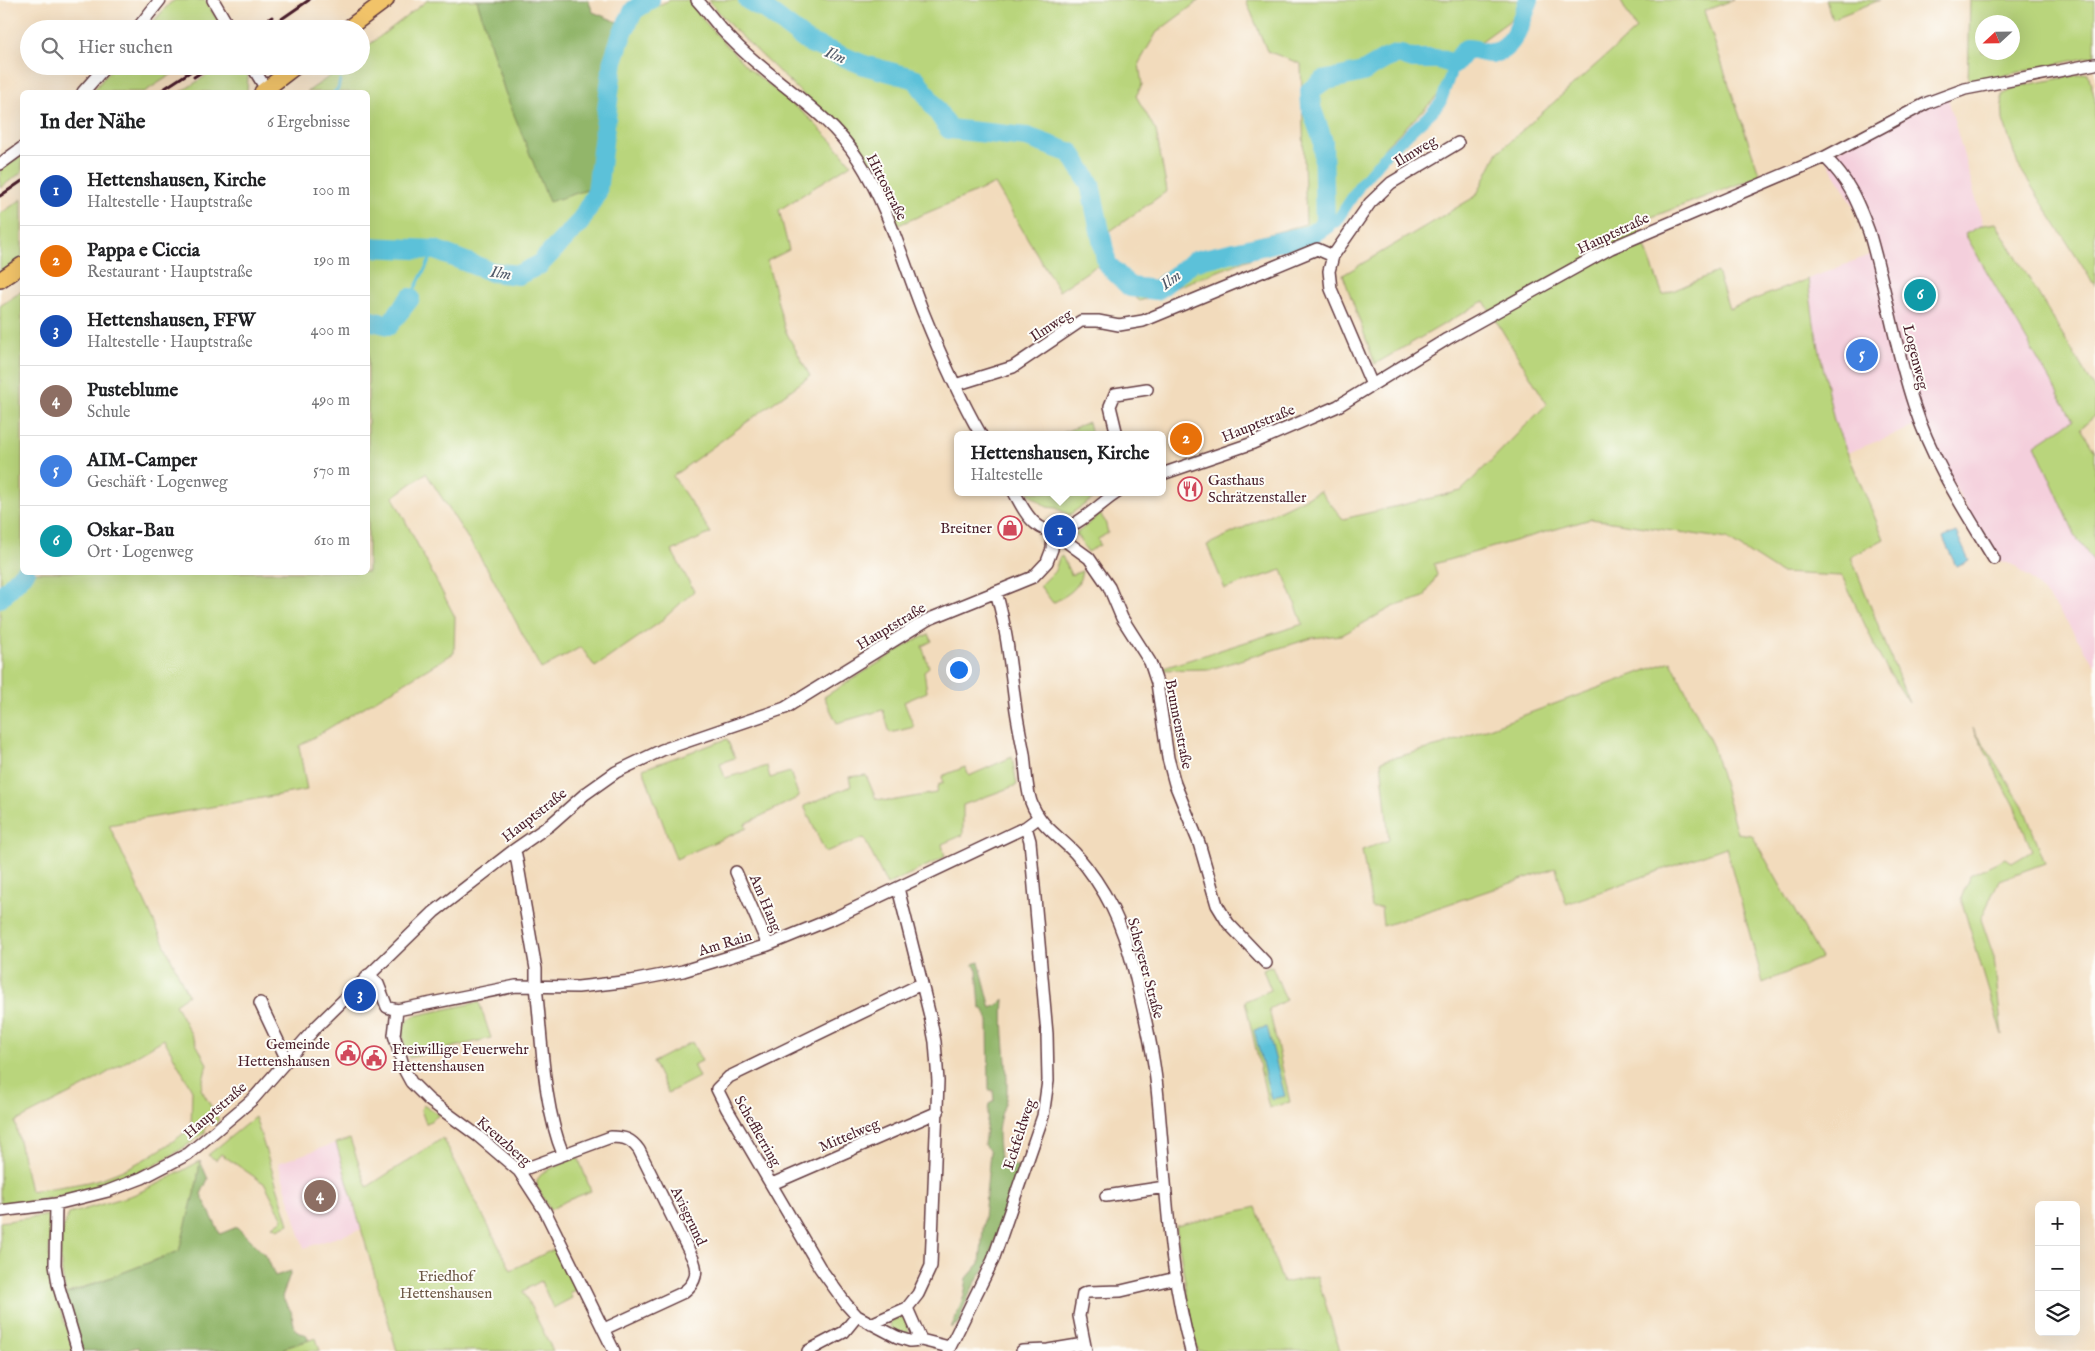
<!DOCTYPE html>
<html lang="de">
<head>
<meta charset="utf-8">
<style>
	body { margin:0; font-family:"IM FELL English",serif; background:#f6f6f6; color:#202124 }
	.controls { position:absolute; right:15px; bottom:15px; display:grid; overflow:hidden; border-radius:8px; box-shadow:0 5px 20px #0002 }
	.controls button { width:45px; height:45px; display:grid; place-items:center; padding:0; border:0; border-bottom:1px solid #e0e0e0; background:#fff; color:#202124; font:25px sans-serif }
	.compass { position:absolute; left:1975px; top:15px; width:45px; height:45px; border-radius:50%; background:#fff; box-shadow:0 5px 20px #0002; rotate:248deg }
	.you { position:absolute; left:958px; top:669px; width:18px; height:18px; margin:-12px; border:4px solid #fff; border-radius:50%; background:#1a73e8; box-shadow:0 0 0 8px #1a73e833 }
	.badge { display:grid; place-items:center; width:32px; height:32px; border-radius:50%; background:#ea580c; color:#fff; font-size:16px; font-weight:700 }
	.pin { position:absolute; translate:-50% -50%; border:2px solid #fff; box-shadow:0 1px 5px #0006 }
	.popup { position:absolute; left:954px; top:431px; width:212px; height:65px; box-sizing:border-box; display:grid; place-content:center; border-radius:8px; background:#fff; filter:drop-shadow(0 1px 4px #0005); font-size:16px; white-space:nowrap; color:#757577 }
	.popup b { font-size:19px; color:#202124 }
	.popup::after { content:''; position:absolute; left:50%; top:100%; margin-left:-10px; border:10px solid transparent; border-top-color:#fff }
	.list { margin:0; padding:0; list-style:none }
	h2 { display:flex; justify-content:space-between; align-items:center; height:65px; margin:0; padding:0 20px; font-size:21px }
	h2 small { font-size:16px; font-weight:400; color:#757577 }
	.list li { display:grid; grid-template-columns:32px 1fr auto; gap:15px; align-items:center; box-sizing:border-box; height:70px; padding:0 20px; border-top:1px solid #e0e0e0 }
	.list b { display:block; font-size:19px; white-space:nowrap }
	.list p { margin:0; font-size:16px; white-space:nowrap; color:#757577 }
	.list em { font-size:16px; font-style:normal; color:#757577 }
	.icon { flex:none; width:28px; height:28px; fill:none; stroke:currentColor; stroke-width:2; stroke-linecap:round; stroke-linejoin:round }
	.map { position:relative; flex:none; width:2095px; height:1351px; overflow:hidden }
	.search { position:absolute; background:#fff; box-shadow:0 5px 20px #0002; left:20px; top:20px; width:350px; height:55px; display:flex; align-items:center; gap:12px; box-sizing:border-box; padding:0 18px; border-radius:28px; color:#757577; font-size:19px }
	.panel { position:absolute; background:#fff; box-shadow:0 5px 20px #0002; left:20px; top:90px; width:350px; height:485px; border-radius:8px }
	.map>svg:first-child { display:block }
</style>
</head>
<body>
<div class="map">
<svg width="2095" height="1351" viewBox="0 0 2095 1351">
	<rect width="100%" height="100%" fill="#fdfcf7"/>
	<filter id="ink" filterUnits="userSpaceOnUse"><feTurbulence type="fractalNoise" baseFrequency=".02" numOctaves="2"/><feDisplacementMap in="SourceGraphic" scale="10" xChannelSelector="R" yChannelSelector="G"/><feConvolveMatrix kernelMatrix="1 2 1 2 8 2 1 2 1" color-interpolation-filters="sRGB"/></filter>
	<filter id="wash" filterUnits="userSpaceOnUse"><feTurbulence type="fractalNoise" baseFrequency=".0096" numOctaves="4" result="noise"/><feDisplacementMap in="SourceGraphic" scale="20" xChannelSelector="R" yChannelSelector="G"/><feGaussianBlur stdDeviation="1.12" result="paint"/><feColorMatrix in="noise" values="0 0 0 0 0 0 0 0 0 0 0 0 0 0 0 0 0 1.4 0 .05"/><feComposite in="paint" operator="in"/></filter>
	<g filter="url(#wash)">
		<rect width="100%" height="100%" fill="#f2dbbc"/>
		<path fill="#f4cfdc" d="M 1946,91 L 1983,225 L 1965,235 L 2073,420 L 2035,445 L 2076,537 L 2095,563 L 2095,665 L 2055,605 L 2029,577 L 2013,565 L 1994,559 L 1921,424 L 1847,453 L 1834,421 L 1814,323 L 1808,279 L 1875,253 L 1869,232 L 1825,157 L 1869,133 L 1867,127 L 1913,103 Z
			M 336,1143 L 362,1229 L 304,1248 L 278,1163 Z"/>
		<path fill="#b9d57b" stroke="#827a53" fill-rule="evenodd" d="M 175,0 L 205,0 L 223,29 L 147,29 L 169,4 Z
			M 428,0 L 477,0 L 505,92 L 590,188 L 620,23 L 670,0 L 688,0 L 705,22 L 747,67 L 807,116 L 833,142 L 851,164 L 779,210 L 789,250 L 767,261 L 785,330 L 810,376 L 673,476 L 711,533 L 672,551 L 694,591 L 659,623 L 595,667 L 581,647 L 541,669 L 490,573 L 426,473 L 393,497 L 455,617 L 454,653 L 299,746 L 307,790 L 109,825 L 188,995 L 175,1004 L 207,1064 L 201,1089 L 219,1120 L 214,1125 L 209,1124 L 205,1127 L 205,1132 C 146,1180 73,1197 0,1206 L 0,306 L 22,291 L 22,572 L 368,572 L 368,92 L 307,92 L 345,66 L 361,66 L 361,51 ZM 164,1039 L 192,1090 L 191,1128 C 161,1151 126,1173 88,1182 C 69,1186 49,1188 30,1191 L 15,1122 L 85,1086 Z
			M 708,0 L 1200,0 L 1157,32 L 1139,63 L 1142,85 L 1136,96 L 1156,131 L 1167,191 L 1106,234 L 1109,256 L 1137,283 L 1155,284 L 1187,257 L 1306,224 L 1301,64 L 1267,51 L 1246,0 L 1538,0 L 1458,58 L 1444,90 L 1386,146 L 1328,229 L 1140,301 L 1096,266 L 1059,291 L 995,184 L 896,226 L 865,158 L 855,144 L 732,27 Z
			M 1620,0 L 1733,0 L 1704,11 L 1760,176 L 1636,223 L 1663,295 L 1717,272 L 1729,309 L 1808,279 L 1814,323 L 1834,421 L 1884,539 L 1851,557 L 1909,703 L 1881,659 L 1842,576 L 1780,573 L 1727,539 L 1591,519 L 1434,564 L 1437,575 L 1424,597 L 1393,607 L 1342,635 L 1312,638 L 1211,669 L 1157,670 L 1303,624 L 1282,570 L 1225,589 L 1207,545 L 1320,491 L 1343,519 L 1461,491 L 1547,404 L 1484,301 L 1375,364 L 1343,275 L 1476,196 L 1498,152 L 1636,29 Z
			M 1826,0 L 1880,0 L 1832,19 Z
			M 1970,0 L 2095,0 L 2095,56 L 1968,83 ZM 1982,22 L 2012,22 L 2012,52 L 1982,52 Z
			M 114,66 L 185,66 L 144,92 L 92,92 Z
			M 221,66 L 244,66 L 248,75 L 247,92 L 181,92 Z
			M 2088,73 L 2095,99 L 2095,286 L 2018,165 L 2003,120 L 2002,95 L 2020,86 Z
			M 22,155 L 22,172 L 0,188 L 0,170 Z
			M 22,199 L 22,258 L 0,273 L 0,214 Z
			M 1996,223 L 2095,389 L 2095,416 L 2081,428 L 2095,451 L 2095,563 L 2076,537 L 2035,445 L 2073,420 L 1965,234 L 1983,225 Z
			M 1088,422 L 1091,435 L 1058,435 Z
			M 1027,492 L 1103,492 L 1069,515 L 1056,508 L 1047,507 Z
			M 1100,514 L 1105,521 L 1108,533 L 1098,539 L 1100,545 L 1088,552 L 1076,534 Z
			M 1062,556 L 1071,575 L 1082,571 C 1079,590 1068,594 1053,603 L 1040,586 L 1055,571 L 1059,558 Z
			M 929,634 L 932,641 L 922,646 L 929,667 L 924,671 L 927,692 L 904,702 L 914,727 L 890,733 L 883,710 L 837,723 L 824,697 L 912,642 Z
			M 1671,661 L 1713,747 L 1737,833 L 1752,835 L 1821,958 L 1763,983 L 1726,847 L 1566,904 L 1556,868 L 1383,926 L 1381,907 L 1372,908 L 1362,850 L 1389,840 L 1381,761 L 1443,745 Z
			M 1973,728 L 2023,806 L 2045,863 L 1999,880 L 1981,919 L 1994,957 L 2002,1035 L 1961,899 L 1970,875 L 2005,858 L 2012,863 L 2032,851 L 2014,806 Z
			M 727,739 L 735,758 L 720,763 L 725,778 L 767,766 L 770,778 L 790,772 L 799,797 L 745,824 L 747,828 L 676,859 L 643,769 Z
			M 1012,757 L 1017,785 L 963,805 L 963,835 L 942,844 L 945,857 L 887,885 L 864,838 L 825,852 L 804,806 L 851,786 L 849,777 L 866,775 L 876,799 L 890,801 L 936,793 L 938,785 L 943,783 L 942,776 L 965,767 L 969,776 Z
			M 1272,966 L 1286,1000 L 1269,1009 L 1290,1102 L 1269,1108 L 1245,1001 L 1271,990 L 1263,970 Z
			M 479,1002 L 491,1038 L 409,1058 C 404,1040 395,1027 414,1016 Z
			M 692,1042 L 702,1061 L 693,1065 L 699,1077 L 668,1093 L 653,1062 Z
			M 423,1105 L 439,1115 L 426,1124 L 421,1110 Z
			M 255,1117 L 289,1224 L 278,1229 L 273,1226 L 283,1219 L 265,1184 L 221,1154 L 216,1160 L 208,1155 Z
			M 443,1138 L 511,1270 L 556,1248 L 576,1290 L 570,1292 L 572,1298 L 553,1308 L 541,1281 L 523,1291 L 553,1351 L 397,1351 L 336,1143 L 350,1139 L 367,1187 Z
			M 578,1157 L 591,1191 L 566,1201 L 550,1210 L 537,1187 L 537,1180 L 543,1172 Z
			M 200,1161 L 197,1182 L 180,1251 L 66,1294 C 60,1268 56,1238 69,1214 L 133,1195 L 162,1182 Z
			M 1256,1207 L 1283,1283 L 1317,1276 L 1340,1351 L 1198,1351 L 1194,1338 L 1176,1226 Z
			M 51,1215 L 49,1257 L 52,1283 L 74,1351 L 0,1351 L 0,1222 Z
			M 900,1316 L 905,1320 L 909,1333 L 907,1334 L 891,1329 L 890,1322 Z
			M 316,1338 L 320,1351 L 284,1351 L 284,1348 Z"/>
		<path fill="#92b66b" stroke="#6e6a4b" d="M 477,0 L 588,0 L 593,12 L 620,23 L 590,189 L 549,202 L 505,92 Z
			M 979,962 L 991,1008 L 998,1005 L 1004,999 C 1001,1031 1008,1061 1007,1092 C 1007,1101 1002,1110 1000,1119 C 996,1134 999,1149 1001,1165 L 1019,1166 L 987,1265 L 974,1285 L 963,1309 L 960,1322 L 951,1328 L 964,1296 L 967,1278 L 980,1263 L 990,1151 L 984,1145 L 989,1104 L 994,1101 L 993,1090 L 989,1090 L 988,1021 L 984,1010 L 980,1008 L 977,970 L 973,964 Z
			M 200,1161 L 208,1179 L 201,1194 L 220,1234 L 237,1227 L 267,1257 L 275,1276 L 291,1271 L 282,1297 L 291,1311 L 295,1329 L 299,1333 L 305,1334 L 309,1340 L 284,1348 L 284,1351 L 140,1351 L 139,1347 L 120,1351 L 78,1351 L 62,1296 L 179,1251 L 197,1182 Z"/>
		<path fill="#5bc1d9" stroke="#527082" d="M 1956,532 L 1969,561 L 1956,566 L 1943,538 Z
			M 1267,1027 L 1285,1096 L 1271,1099 L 1254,1030 Z"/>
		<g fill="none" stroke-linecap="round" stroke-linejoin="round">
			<path stroke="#5bc1d9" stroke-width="3" d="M 334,92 L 338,89 L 340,80
				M 410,298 L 435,250"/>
			<path stroke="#5bc1d9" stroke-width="11" d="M 1325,225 L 1336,222 L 1362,182 L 1386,154 L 1431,113 L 1441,102 L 1454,64"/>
			<path stroke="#5bc1d9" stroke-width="20" d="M 748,0 L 766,10 L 808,42 L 864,65 L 916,79 L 949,129 L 1027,137 L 1071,153 L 1090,184 L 1107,264 L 1130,287 L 1157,290 L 1194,261 L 1310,235 L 1325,225 L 1323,141 L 1311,107 L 1310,91 L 1323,81 L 1363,72 L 1385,59 L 1395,55 L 1401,55 L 1413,59 L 1438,59 L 1454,64 L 1466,49 C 1476,48 1484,54 1493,53 C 1515,50 1522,17 1529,0
				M 368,247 L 435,250 L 492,272 L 518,275 L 539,265 L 580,222 L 597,192 L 613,61 L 622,34 L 634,10 L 650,0
				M 368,320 L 389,325 L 410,298
				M 0,598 L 25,572"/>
		</g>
	</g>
	<g filter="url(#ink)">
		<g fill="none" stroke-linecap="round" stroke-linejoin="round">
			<g stroke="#633b41" stroke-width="14">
				<path id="minor" d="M 213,0 L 230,29
					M 697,0 C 709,13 719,28 732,40 C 772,82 826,109 858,159 C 888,206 903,261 923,312 C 940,354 958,395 981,435
					M 137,29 L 160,0
					M 252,66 L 266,89
					M 83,92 L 106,66
					M 1825,157 C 1849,181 1857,200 1869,232 C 1886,289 1895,348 1914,405 C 1932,461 1964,509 1994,559
					M 0,164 L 22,148
					M 955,385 L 1013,367 L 1081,321 L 1098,321 L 1119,325 L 1143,321 L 1317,249 L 1333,256
					M 1372,385 L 1331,289 L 1329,271 L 1333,256 L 1370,203 L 1391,183 L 1458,143
					M 1117,435 L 1110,406 L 1115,394 L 1147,389
					M 1162,474 L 1253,443 L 1338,406 L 1447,339 L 1611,248 L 1825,157 L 1927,103 L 1965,89 L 2095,64
					M 1014,492 C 1020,503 1026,516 1036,524 C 1062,547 1096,505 1118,492
					M 1053,532 L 1089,558 L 1109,587 L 1122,618 L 1150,662 L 1157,683 L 1168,758 L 1175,784 L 1199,843 L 1217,905 L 1228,923 L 1266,963
					M 996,592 C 1007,629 1010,665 1015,703 C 1017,720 1021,737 1024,754 C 1026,770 1026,787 1031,802 C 1040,826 1059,836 1075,853 C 1107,890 1122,923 1134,970 C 1143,1009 1153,1048 1157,1088 C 1166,1176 1167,1266 1191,1351
					M 514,850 L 516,855 L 536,969 L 536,986 C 542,1039 543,1106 563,1154
					M 736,872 L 768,945
					M 898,888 L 930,1016 L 935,1042 L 938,1081 L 931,1266 L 918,1294 L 907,1308
					M 368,975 L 378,984 L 387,1007 L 397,1010 L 394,1035 L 405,1071 L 411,1082 L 429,1100 L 478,1136 L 519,1171 L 545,1211 L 614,1351
					M 921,984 L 729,1077 L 717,1089 L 727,1109 L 820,1268 L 846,1304 L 857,1316 L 897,1337 L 910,1341 L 921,1340 L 949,1347
					M 260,1003 L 287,1060
					M 397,1010 L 516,986 L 578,987 L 631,981 L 683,971 L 768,945 L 834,918 L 1026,827 L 1038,818
					M 519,1171 L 611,1137 C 625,1137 631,1139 639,1150 L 693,1259 C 699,1274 695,1284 682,1293 L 604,1329
					M 772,1184 L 938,1112
					M 1106,1196 L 1165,1187
					M 56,1204 L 55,1265 L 58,1284 L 78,1351
					M 0,1211 L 56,1204 L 108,1191 L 142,1178 L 188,1154 L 253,1099 L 317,1026 L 434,912 L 514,850 L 550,825 L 585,794 L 616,772 L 662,750 L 785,708 L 927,620 L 1033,577 L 1047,562 L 1052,549 L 1053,532
					M 871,1324 L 907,1308 L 921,1340
					M 808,1351 L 844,1332 L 857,1316
					M 948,1351 L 993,1260 L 1043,1116 L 1048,1081 L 1047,1034 L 1030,841 L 1026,827
					M 1022,1351 L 1048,1350 L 1084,1344
					M 1086,1351 L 1079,1316 L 1083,1294 L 1088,1292 L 1121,1291 L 1176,1278"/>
			</g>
			<g stroke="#633b41" stroke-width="18">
				<path id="major" d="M 347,29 L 386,0
					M 262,92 L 296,66
					M 0,280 L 22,265"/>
			</g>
			<use href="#minor" stroke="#fff" stroke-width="11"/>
			<use href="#major" stroke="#f1c369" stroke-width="15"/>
			<path stroke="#4a1f2b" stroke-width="3" d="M 255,29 L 272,17
				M 267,29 L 309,0
				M 194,77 L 211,66
				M 159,92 L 199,66
				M 0,196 L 22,181"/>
		</g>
	</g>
	<defs>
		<g id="restaurant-ring" transform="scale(1.25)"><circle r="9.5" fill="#fdfcf7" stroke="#d1495b" stroke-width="1.5"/><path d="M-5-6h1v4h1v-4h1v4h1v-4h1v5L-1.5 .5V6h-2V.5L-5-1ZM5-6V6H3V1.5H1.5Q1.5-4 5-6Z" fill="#d1495b"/></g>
		<g id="shop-ring" transform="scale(1.25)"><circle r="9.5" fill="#fdfcf7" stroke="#d1495b" stroke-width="1.5"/><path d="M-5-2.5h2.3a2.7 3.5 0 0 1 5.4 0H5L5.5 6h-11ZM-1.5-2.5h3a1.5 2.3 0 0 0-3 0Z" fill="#d1495b"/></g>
		<g id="civic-ring" transform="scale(1.25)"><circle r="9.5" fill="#fdfcf7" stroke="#d1495b" stroke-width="1.5"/><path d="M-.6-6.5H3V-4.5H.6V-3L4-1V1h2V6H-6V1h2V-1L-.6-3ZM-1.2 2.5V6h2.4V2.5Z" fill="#d1495b"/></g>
	</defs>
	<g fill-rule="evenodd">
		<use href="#restaurant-ring" x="1190" y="489"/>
		<use href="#shop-ring" x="1010" y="528"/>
		<use href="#civic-ring" x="348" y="1053"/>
		<use href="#civic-ring" x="374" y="1058"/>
	</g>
	<g text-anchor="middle" stroke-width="4" stroke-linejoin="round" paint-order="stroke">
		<g font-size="15" fill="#4a1f2b" stroke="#fdfcf7">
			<text transform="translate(1415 151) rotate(-31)" y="5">Ilmweg</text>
			<text transform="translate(887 187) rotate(63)" y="5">Hittostraße</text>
			<text transform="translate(1613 233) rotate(-25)" y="5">Hauptstraße</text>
			<text transform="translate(1051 325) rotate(-33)" y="5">Ilmweg</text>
			<text transform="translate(1916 357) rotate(76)" y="5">Logenweg</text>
			<text transform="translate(1258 423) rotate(-22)" y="5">Hauptstraße</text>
			<text transform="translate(891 626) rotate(-31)" y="5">Hauptstraße</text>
			<text transform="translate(1179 724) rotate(79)" y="5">Brunnenstraße</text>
			<text transform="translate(534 815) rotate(-38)" y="5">Hauptstraße</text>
			<text transform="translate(766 903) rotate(67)" y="5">Am Hang</text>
			<text transform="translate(725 943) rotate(-17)" y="5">Am Rain</text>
			<text transform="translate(1146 968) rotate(75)" y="5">Scheyerer Straße</text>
			<text transform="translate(215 1110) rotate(-41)" y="5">Hauptstraße</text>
			<text transform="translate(758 1131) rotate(60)" y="5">Schefflerring</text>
			<text transform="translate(1019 1134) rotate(-72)" y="5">Eckfeldweg</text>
			<text transform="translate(849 1135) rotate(-23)" y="5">Mittelweg</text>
			<text transform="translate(504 1141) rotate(41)" y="5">Kreuzberg</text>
			<text transform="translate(689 1216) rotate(64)" y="5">Avisgrund</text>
		</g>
		<g font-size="15" fill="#4a1f2b" stroke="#fdfcf7" text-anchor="start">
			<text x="1208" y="485">Gasthaus<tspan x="1208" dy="17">Schrätzenstaller</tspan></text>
			<text x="992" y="533" text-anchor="end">Breitner</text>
			<text x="330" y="1049" text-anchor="end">Gemeinde<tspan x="330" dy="17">Hettenshausen</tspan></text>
			<text x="392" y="1054">Freiwillige Feuerwehr<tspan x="392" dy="17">Hettenshausen</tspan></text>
		</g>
		<g font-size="15" fill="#6b5643" stroke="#fdfcf7">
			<text x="446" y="1281">Friedhof<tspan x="446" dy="17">Hettenshausen</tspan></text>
		</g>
		<g font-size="16" font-style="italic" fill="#505868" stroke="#fdfcf7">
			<text transform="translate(836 54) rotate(22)" y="6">Ilm</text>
			<text transform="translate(501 272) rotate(9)" y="6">Ilm</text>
			<text transform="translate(1170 279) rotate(-37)" y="6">Ilm</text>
		</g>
	</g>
</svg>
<div class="controls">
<button>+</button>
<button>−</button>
<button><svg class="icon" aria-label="layers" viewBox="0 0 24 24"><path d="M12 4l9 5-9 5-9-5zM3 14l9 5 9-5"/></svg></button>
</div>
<svg class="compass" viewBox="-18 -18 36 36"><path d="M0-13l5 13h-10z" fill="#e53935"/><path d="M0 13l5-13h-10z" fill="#757577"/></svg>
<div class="you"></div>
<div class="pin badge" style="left:1060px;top:531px;background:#1a4fb4">1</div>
<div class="popup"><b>Hettenshausen, Kirche</b>Haltestelle</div>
<div class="pin badge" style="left:1186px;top:439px;background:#e8710a">2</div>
<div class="pin badge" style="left:360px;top:995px;background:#1a4fb4">3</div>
<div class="pin badge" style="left:320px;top:1196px;background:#8d6e63">4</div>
<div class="pin badge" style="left:1862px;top:355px;background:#3f7fe0">5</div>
<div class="pin badge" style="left:1920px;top:295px;background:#0f9aa8">6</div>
<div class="search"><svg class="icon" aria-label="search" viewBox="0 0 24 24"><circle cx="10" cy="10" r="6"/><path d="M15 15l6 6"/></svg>Hier suchen</div>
<section class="panel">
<h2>In der Nähe<small>6 Ergebnisse</small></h2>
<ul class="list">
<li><span class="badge" style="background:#1a4fb4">1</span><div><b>Hettenshausen, Kirche</b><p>Haltestelle · Hauptstraße</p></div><em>100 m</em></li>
<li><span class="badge" style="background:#e8710a">2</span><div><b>Pappa e Ciccia</b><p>Restaurant · Hauptstraße</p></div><em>190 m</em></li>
<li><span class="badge" style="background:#1a4fb4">3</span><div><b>Hettenshausen, FFW</b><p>Haltestelle · Hauptstraße</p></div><em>400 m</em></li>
<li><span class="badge" style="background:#8d6e63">4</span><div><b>Pusteblume</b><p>Schule</p></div><em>490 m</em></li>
<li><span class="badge" style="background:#3f7fe0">5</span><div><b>AIM-Camper</b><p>Geschäft · Logenweg</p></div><em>570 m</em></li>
<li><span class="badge" style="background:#0f9aa8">6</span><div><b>Oskar-Bau</b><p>Ort · Logenweg</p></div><em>610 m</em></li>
</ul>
</section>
</div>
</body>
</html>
